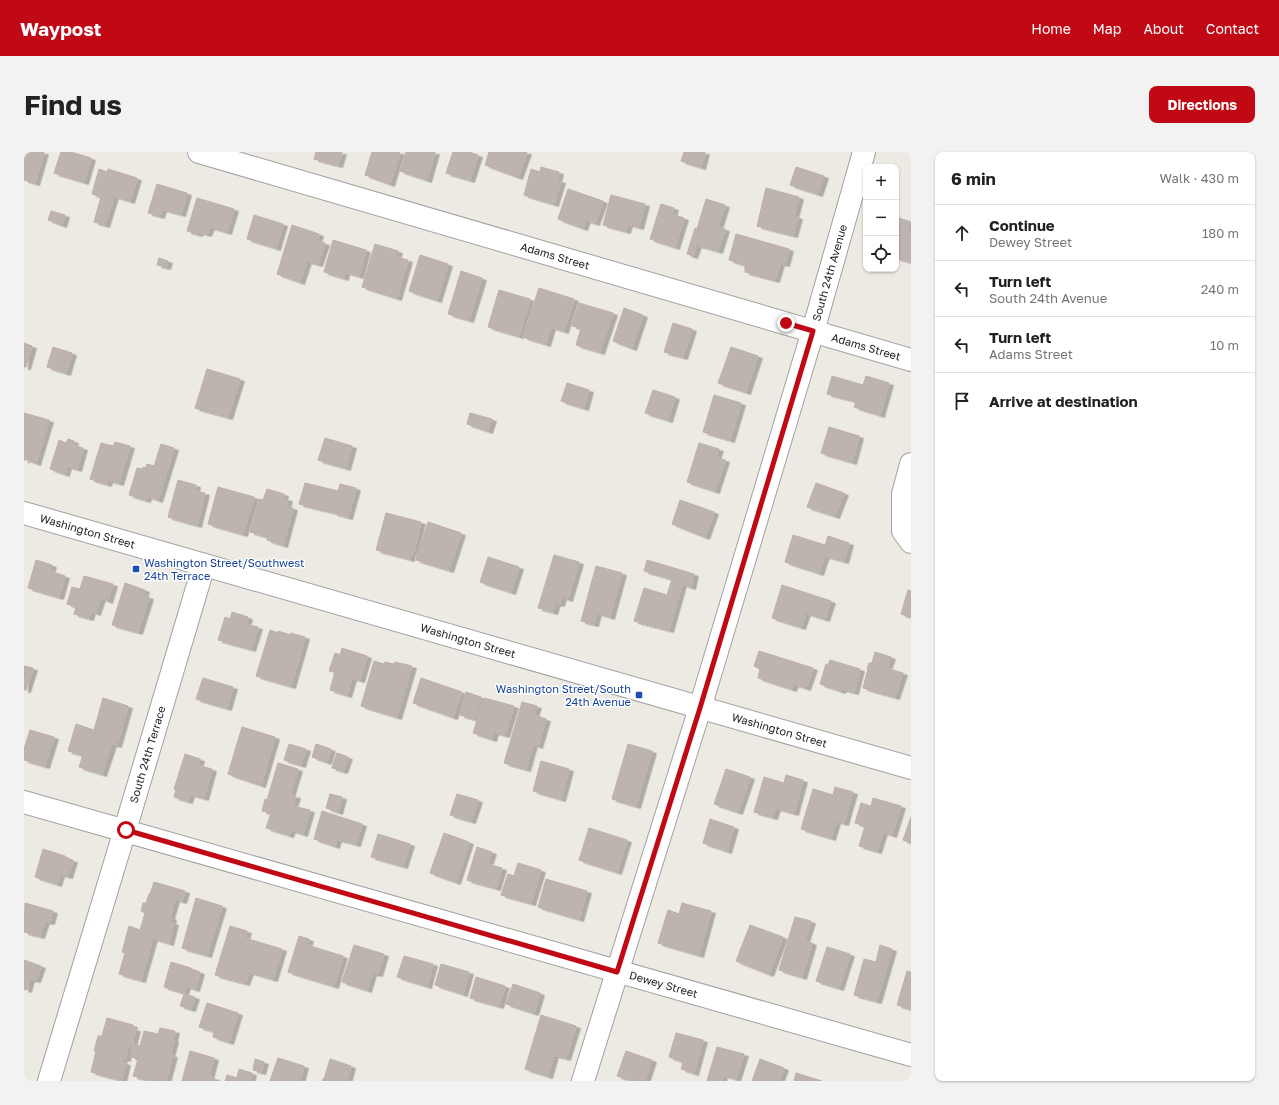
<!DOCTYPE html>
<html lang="en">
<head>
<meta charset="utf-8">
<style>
	body { margin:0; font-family:"Golos Text",sans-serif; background:#f2f2f2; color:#222 }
	.controls { position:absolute; right:12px; top:12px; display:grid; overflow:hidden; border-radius:8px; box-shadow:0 1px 3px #0004 }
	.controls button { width:36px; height:36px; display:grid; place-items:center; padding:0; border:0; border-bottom:1px solid #e0e0e0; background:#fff; color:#222; font:20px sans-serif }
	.stop { position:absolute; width:12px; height:12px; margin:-9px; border:3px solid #c10815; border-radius:50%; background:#fff }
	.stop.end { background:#c10815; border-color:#fff; box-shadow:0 1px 4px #0008 }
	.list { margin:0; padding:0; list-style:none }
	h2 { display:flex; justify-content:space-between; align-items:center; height:52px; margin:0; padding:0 16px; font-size:17px }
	h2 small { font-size:13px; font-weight:400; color:#767676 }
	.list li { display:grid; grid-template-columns:26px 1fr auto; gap:12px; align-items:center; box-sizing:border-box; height:56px; padding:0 16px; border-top:1px solid #e0e0e0 }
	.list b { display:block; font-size:15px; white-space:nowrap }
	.list p { margin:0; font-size:13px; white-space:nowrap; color:#767676 }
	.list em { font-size:13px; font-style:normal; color:#767676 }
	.icon { flex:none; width:22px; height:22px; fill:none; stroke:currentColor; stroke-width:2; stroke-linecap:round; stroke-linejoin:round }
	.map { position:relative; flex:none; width:887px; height:929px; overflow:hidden; border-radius:8px }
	header { display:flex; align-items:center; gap:24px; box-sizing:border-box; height:56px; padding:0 20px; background:#c10815; color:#fff }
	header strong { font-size:19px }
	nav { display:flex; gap:22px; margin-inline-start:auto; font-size:14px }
	.intro { display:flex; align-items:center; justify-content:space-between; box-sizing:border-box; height:96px; padding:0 24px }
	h1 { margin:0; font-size:28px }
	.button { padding:10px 18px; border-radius:8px; background:#c10815; color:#fff; font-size:14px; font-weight:700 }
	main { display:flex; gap:24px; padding:0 24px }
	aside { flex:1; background:#fff; border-radius:8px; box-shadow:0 1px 3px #0004 }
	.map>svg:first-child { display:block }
</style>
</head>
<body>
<header>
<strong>Waypost</strong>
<nav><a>Home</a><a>Map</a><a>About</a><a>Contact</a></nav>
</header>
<div class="intro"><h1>Find us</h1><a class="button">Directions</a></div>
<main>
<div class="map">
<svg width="887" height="929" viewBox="0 0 887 929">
	<defs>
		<filter id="shadow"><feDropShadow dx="4.5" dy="2.5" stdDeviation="0" flood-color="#0004"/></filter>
	</defs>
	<rect width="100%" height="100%" fill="#ede9e3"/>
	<path fill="#beb4af" stroke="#beafa6" filter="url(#shadow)" d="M 0,0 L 20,0 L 11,31 L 0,28 Z
		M 37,0 L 47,0 L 67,6 L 60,30 L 30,21 Z
		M 292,0 L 318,0 L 314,13 L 290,7 Z
		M 348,0 L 376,0 L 366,32 L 341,23 Z
		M 382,0 L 411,0 L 403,28 L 376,19 Z
		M 429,0 L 445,0 L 454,3 L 446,28 L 422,21 Z
		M 465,0 L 503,0 L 494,25 L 461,13 Z
		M 660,0 L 681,0 L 677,15 L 657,9 Z
		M 517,15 L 535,20 L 533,28 L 537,29 L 530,52 L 500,43 L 507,17 L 516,20 Z
		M 772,15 L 800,24 L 794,42 L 766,33 Z
		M 75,17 L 83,20 L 84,17 L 113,26 L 106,49 L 90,44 L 81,73 L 70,70 L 77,45 L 68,42 Z
		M 133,32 L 163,41 L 157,62 L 138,57 L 136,64 L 124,61 Z
		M 742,36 L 775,45 L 770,64 L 774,65 L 769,83 L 733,74 Z
		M 544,37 L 579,49 L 571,71 L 562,68 L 559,76 L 534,67 Z
		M 587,43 L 621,52 L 615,75 L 604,72 L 602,79 L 579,73 Z
		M 173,46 L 210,57 L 203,80 L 186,75 L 183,82 L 175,80 L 174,82 L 163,79 Z
		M 682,47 L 701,53 L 694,75 L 701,77 L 694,99 L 673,93 L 669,104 L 663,102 L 671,76 L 673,77 Z
		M 637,52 L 650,56 L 648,62 L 660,66 L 651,95 L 626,87 Z
		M 27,59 L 41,63 L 38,73 L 24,68 Z
		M 230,63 L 259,72 L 252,96 L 223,87 Z
		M 872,65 L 887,70 L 884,79 L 887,80 L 887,110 L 872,106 Z
		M 268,73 L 295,82 L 293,89 L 301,91 L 294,112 L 283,109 L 276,130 L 253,122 Z
		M 712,82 L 765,97 L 761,112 L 756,111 L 751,128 L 721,120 L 721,113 L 705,108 Z
		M 309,88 L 342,98 L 335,124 L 321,120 L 320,126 L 300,120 Z
		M 351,92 L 374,99 L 372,105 L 384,108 L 373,146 L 338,135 Z
		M 396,103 L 424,112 L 413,148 L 385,139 Z
		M 135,106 L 144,109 L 142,115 L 133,113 Z
		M 437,119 L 458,126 L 445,168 L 424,162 Z
		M 515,136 L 550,147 L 540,179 L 527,175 L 522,192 L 499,185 Z
		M 475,138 L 506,147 L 495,184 L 464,175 Z
		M 555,151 L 589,161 L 576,200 L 552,193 L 557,176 L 548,174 Z
		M 600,156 L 619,163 L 608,196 L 589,189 Z
		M 649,171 L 668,177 L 659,205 L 640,200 Z
		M 0,191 L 8,194 L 2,215 L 0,215 Z
		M 29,195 L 48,201 L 42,221 L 23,215 Z
		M 707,195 L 734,204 L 722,240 L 694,231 Z
		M 183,217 L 216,227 L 204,265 L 171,256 Z
		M 808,224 L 839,233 L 842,224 L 865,231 L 856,263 L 830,255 L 832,249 L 803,242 Z
		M 543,231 L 565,238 L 560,256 L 537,249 Z
		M 629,238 L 651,245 L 644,268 L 621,261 Z
		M 690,243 L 717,251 L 706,288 L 679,280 Z
		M 0,261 L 25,268 L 12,311 L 1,307 L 0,309 Z
		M 446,261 L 468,267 L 464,279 L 443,272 Z
		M 805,275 L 835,284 L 828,310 L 797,301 Z
		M 301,286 L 328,294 L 322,316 L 294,308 Z
		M 44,287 L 50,289 L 49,293 L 59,296 L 53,317 L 43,314 L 41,322 L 26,317 L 35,288 L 42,291 Z
		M 91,290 L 106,294 L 95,331 L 84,328 L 83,332 L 66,327 L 77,291 L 89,294 Z
		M 675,291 L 695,297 L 692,305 L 701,308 L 691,339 L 663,330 Z
		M 137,292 L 150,296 L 134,348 L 123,344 L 122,348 L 105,343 L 113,316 L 118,317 L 119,315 L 122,316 L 123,312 L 130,314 Z
		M 154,328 L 172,333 L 171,339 L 181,341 L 173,373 L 144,365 Z
		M 281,331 L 314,339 L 316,332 L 332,336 L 324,365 L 309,361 L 309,360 L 275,352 Z
		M 792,331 L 820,341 L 811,364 L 783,355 Z
		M 194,335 L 230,345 L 219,382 L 184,372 Z
		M 243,337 L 260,342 L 259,346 L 264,347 L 262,354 L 269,356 L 259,393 L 243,388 L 244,385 L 226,380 L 235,347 L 239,348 Z
		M 656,348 L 690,360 L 681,385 L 648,372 Z
		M 362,361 L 397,370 L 389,402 L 387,401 L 386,407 L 352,398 Z
		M 404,370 L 437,381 L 425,418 L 392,408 Z
		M 769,383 L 801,393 L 798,403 L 801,403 L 795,421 L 761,410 Z
		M 804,384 L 825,391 L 820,409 L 798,403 Z
		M 530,403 L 555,410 L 544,447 L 538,445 L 536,452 L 532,451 L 529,460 L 514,456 Z
		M 464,405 L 495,415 L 487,440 L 456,430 Z
		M 12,408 L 28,413 L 26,419 L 41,424 L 35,445 L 4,436 Z
		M 623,408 L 670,422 L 667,435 L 658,432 L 645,478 L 610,469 L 620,436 L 643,443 L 648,427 L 620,419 Z
		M 572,414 L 598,421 L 586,465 L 573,461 L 570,472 L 557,469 Z
		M 60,424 L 89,432 L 84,449 L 77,446 L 72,461 L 67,459 L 65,466 L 50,462 L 52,455 L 43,452 L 48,435 L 56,437 Z
		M 101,431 L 121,438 L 119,443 L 125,445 L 114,480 L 88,473 Z
		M 758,433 L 807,449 L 801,467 L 782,461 L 777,475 L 748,466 Z
		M 884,438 L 887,439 L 887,465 L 877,462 Z
		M 208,460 L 224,465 L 222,472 L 234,475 L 227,497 L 194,488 L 201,465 L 206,467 Z
		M 246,478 L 254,481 L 254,479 L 267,483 L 267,481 L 281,485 L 267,534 L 232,524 Z
		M 318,496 L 343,504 L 336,528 L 328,526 L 323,543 L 306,538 L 311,520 L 305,519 L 311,501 L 316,503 Z
		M 735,499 L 789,516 L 782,536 L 770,532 L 768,537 L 734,526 L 736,517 L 730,514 Z
		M 851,500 L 867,505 L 863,516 L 879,521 L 871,545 L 839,536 L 844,517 L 843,517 L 845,511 L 848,511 Z
		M 806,508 L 836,517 L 830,540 L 818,537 L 817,539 L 796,532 L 802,512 L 804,513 Z
		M 350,509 L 360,512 L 361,510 L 370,512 L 371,510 L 388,514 L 373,565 L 337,554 Z
		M 0,514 L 9,516 L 2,538 L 0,538 Z
		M 179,526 L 209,535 L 203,556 L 172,547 Z
		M 397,526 L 438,540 L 429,565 L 389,551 Z
		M 442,540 L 457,545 L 450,567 L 436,563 Z
		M 79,546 L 104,554 L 93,593 L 88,592 L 78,622 L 55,615 L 59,603 L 44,599 L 52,572 L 70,578 Z
		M 460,546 L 490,554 L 481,583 L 470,580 L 468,587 L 449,581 Z
		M 498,550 L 513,554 L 510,563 L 522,567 L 514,594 L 509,592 L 502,617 L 480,611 Z
		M 218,575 L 251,585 L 237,633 L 204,622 Z
		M 6,578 L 30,585 L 21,614 L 0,608 L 0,597 Z
		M 265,592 L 282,597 L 277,613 L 260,608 Z
		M 292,592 L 307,597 L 303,610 L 288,605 Z
		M 604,592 L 628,599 L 612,654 L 588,647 Z
		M 313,601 L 324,605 L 319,619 L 308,616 Z
		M 161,602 L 176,607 L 173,619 L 176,620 L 177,614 L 188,617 L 180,646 L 166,642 L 164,649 L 150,645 L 152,638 L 150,637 Z
		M 517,609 L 545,617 L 537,647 L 509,639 Z
		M 254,611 L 274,617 L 266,643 L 272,644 L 269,654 L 286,658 L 279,682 L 267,678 L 265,683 L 242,676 L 247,661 L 238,659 L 241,647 L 243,648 Z
		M 702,617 L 726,625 L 714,660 L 690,652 Z
		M 762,623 L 779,628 L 770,661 L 752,656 L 749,665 L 730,660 L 740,625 L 760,631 Z
		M 811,635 L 829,640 L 820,671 L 812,669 L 807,686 L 777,677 L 789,637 L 809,643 Z
		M 306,642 L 318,645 L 314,660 L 302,656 Z
		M 433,642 L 454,648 L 447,669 L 426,663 Z
		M 849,646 L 877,654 L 868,683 L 859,680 L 853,699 L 835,694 L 841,674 L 831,671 L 837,651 L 847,654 Z
		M 298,659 L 338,672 L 332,692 L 313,687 L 311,694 L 290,687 Z
		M 887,665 L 887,691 L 879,688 Z
		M 686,667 L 710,675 L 703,699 L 679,691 Z
		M 565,676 L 603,688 L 593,720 L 555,708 Z
		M 420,681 L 445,690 L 432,730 L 406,721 Z
		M 354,682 L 386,692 L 379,714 L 347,705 Z
		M 453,695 L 468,700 L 464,712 L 478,716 L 472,736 L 443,728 Z
		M 19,697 L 41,704 L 41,706 L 49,708 L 44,724 L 36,722 L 33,732 L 11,725 Z
		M 494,711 L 517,718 L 507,751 L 477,743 L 484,722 L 490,724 Z
		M 522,727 L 563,739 L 555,767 L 514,755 Z
		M 130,730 L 161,739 L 158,749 L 151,747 L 146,765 L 148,766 L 147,770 L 150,771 L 145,791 L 115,782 L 121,761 L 117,759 L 119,751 L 122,751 L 125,742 L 126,742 Z
		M 172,746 L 198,754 L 183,803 L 158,796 Z
		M 1,751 L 29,759 L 26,770 L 21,769 L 16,784 L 0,780 Z
		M 658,751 L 687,759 L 675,803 L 634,791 L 644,758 L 655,762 Z
		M 771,765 L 787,769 L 781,788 L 788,791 L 778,825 L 755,818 Z
		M 726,773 L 759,785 L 745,822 L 712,809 Z
		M 105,774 L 116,778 L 115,782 L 129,786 L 117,828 L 95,822 L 101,801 L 98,800 Z
		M 206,774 L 223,779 L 221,786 L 258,797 L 249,827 L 225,820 L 221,831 L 191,823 Z
		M 275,784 L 285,787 L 283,793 L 319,804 L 310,834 L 264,820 Z
		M 330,793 L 360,802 L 354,822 L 348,821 L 343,838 L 318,830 Z
		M 856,793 L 868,797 L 853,849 L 830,843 L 840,807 L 852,810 Z
		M 803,795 L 826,802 L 815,836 L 792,829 Z
		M 380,804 L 409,812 L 403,834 L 373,825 Z
		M 0,808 L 17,814 L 12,828 L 6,827 L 3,838 L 0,837 Z
		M 147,810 L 167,816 L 167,817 L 176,820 L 171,837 L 162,834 L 160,841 L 140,835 Z
		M 417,812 L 445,820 L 439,842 L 411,833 Z
		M 883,819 L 887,820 L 887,857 L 873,853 Z
		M 452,825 L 481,834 L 475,854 L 446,846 Z
		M 489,832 L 516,841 L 510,861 L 482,852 Z
		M 160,842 L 171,845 L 167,857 L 156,854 Z
		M 183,851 L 214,861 L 205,890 L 189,885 L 190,879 L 175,875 Z
		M 517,863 L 552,874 L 542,906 L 530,903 L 524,924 L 501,917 Z
		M 83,866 L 109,873 L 108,876 L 112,877 L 108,893 L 104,892 L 102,907 L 99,906 L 98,910 L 102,911 L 98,928 L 67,920 L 72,899 L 70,899 L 74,884 L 78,884 Z
		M 136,876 L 151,879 L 149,887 L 150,888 L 146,903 L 149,903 L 142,929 L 132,927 L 131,929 L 129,929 L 109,924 L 114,907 L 107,905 L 110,892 L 116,894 L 120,879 L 134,882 Z
		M 652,881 L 679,888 L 670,921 L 657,917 L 659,910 L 645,905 Z
		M 693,895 L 720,902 L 712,927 L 699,923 L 698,929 L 683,929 Z
		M 166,899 L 190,906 L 185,925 L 191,926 L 190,929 L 158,929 Z
		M 602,899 L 628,908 L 621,929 L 609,929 L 593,924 Z
		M 254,906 L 280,914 L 276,929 L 246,929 Z
		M 231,907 L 240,910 L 237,920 L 229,918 Z
		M 306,907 L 327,914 L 323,929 L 298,929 L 299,927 L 300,927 Z
		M 736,907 L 760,916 L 755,929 L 728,929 Z
		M 215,917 L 228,921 L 226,929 L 213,925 Z
		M 772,921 L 798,929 L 770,929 Z
		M 203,923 L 224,929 L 201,929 Z"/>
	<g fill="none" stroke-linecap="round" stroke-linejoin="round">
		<g stroke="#a1a1a1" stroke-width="24">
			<g id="minor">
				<path id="s1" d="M 175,0 L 887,208"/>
				<path d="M 887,312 L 879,342 L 879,379 L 887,390"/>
				<path id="s2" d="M 0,361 L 887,616"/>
				<path id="s3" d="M 0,650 L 887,903"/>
				<path id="s4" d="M 25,929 L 101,678 L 180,413"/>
				<path id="s5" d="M 559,929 L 676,556 L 789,179 L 840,0"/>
			</g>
		</g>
		<use href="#minor" stroke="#fff" stroke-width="22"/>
	</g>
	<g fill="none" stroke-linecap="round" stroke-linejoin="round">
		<path stroke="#c10815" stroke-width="5" d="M 102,678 L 593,820 L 676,556 L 789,179 L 762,171"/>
	</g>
	<g fill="#1a4fb4" stroke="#fff" stroke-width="1.5">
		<rect x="108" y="413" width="8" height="8" rx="2"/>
		<rect x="611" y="539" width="8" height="8" rx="2"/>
	</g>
	<g text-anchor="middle" stroke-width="3" stroke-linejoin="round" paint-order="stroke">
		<g font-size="11" fill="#1d1d1d" stroke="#fff">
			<text dy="4" stroke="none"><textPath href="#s1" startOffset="371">Adams Street</textPath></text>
			<text dy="4" stroke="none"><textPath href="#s5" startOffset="845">South 24th Avenue</textPath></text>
			<text dy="4" stroke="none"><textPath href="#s1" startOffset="695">Adams Street</textPath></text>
			<text dy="4" stroke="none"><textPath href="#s2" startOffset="66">Washington Street</textPath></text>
			<text dy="4" stroke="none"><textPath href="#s2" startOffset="462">Washington Street</textPath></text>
			<text dy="4" stroke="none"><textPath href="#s2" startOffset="786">Washington Street</textPath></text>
			<text dy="4" stroke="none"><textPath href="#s4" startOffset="341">South 24th Terrace</textPath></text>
			<text dy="4" stroke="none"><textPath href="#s3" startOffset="665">Dewey Street</textPath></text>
		</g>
		<g font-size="11" fill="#164399" stroke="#fff" text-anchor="start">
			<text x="120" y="415">Washington Street/Southwest<tspan x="120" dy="13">24th Terrace</tspan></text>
			<text x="607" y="541" text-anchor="end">Washington Street/South<tspan x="607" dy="13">24th Avenue</tspan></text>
		</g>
	</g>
</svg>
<div class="controls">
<button>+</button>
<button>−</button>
<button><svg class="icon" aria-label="locate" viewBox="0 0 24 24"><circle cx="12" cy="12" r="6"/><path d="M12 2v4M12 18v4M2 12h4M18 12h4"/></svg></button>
</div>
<div class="stop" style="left:102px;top:678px"></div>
<div class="stop end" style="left:762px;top:171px"></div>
</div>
<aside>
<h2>6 min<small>Walk · 430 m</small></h2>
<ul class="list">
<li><svg class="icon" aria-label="ahead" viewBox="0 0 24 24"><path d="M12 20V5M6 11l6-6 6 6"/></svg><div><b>Continue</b><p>Dewey Street</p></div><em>180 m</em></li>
<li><svg class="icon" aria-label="left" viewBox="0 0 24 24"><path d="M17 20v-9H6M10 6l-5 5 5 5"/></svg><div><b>Turn left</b><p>South 24th Avenue</p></div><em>240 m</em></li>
<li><svg class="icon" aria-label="left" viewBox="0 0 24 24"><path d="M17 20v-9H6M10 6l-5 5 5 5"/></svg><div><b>Turn left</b><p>Adams Street</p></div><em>10 m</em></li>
<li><svg class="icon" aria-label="arrive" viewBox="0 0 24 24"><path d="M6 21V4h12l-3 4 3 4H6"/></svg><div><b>Arrive at destination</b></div></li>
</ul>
</aside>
</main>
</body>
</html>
